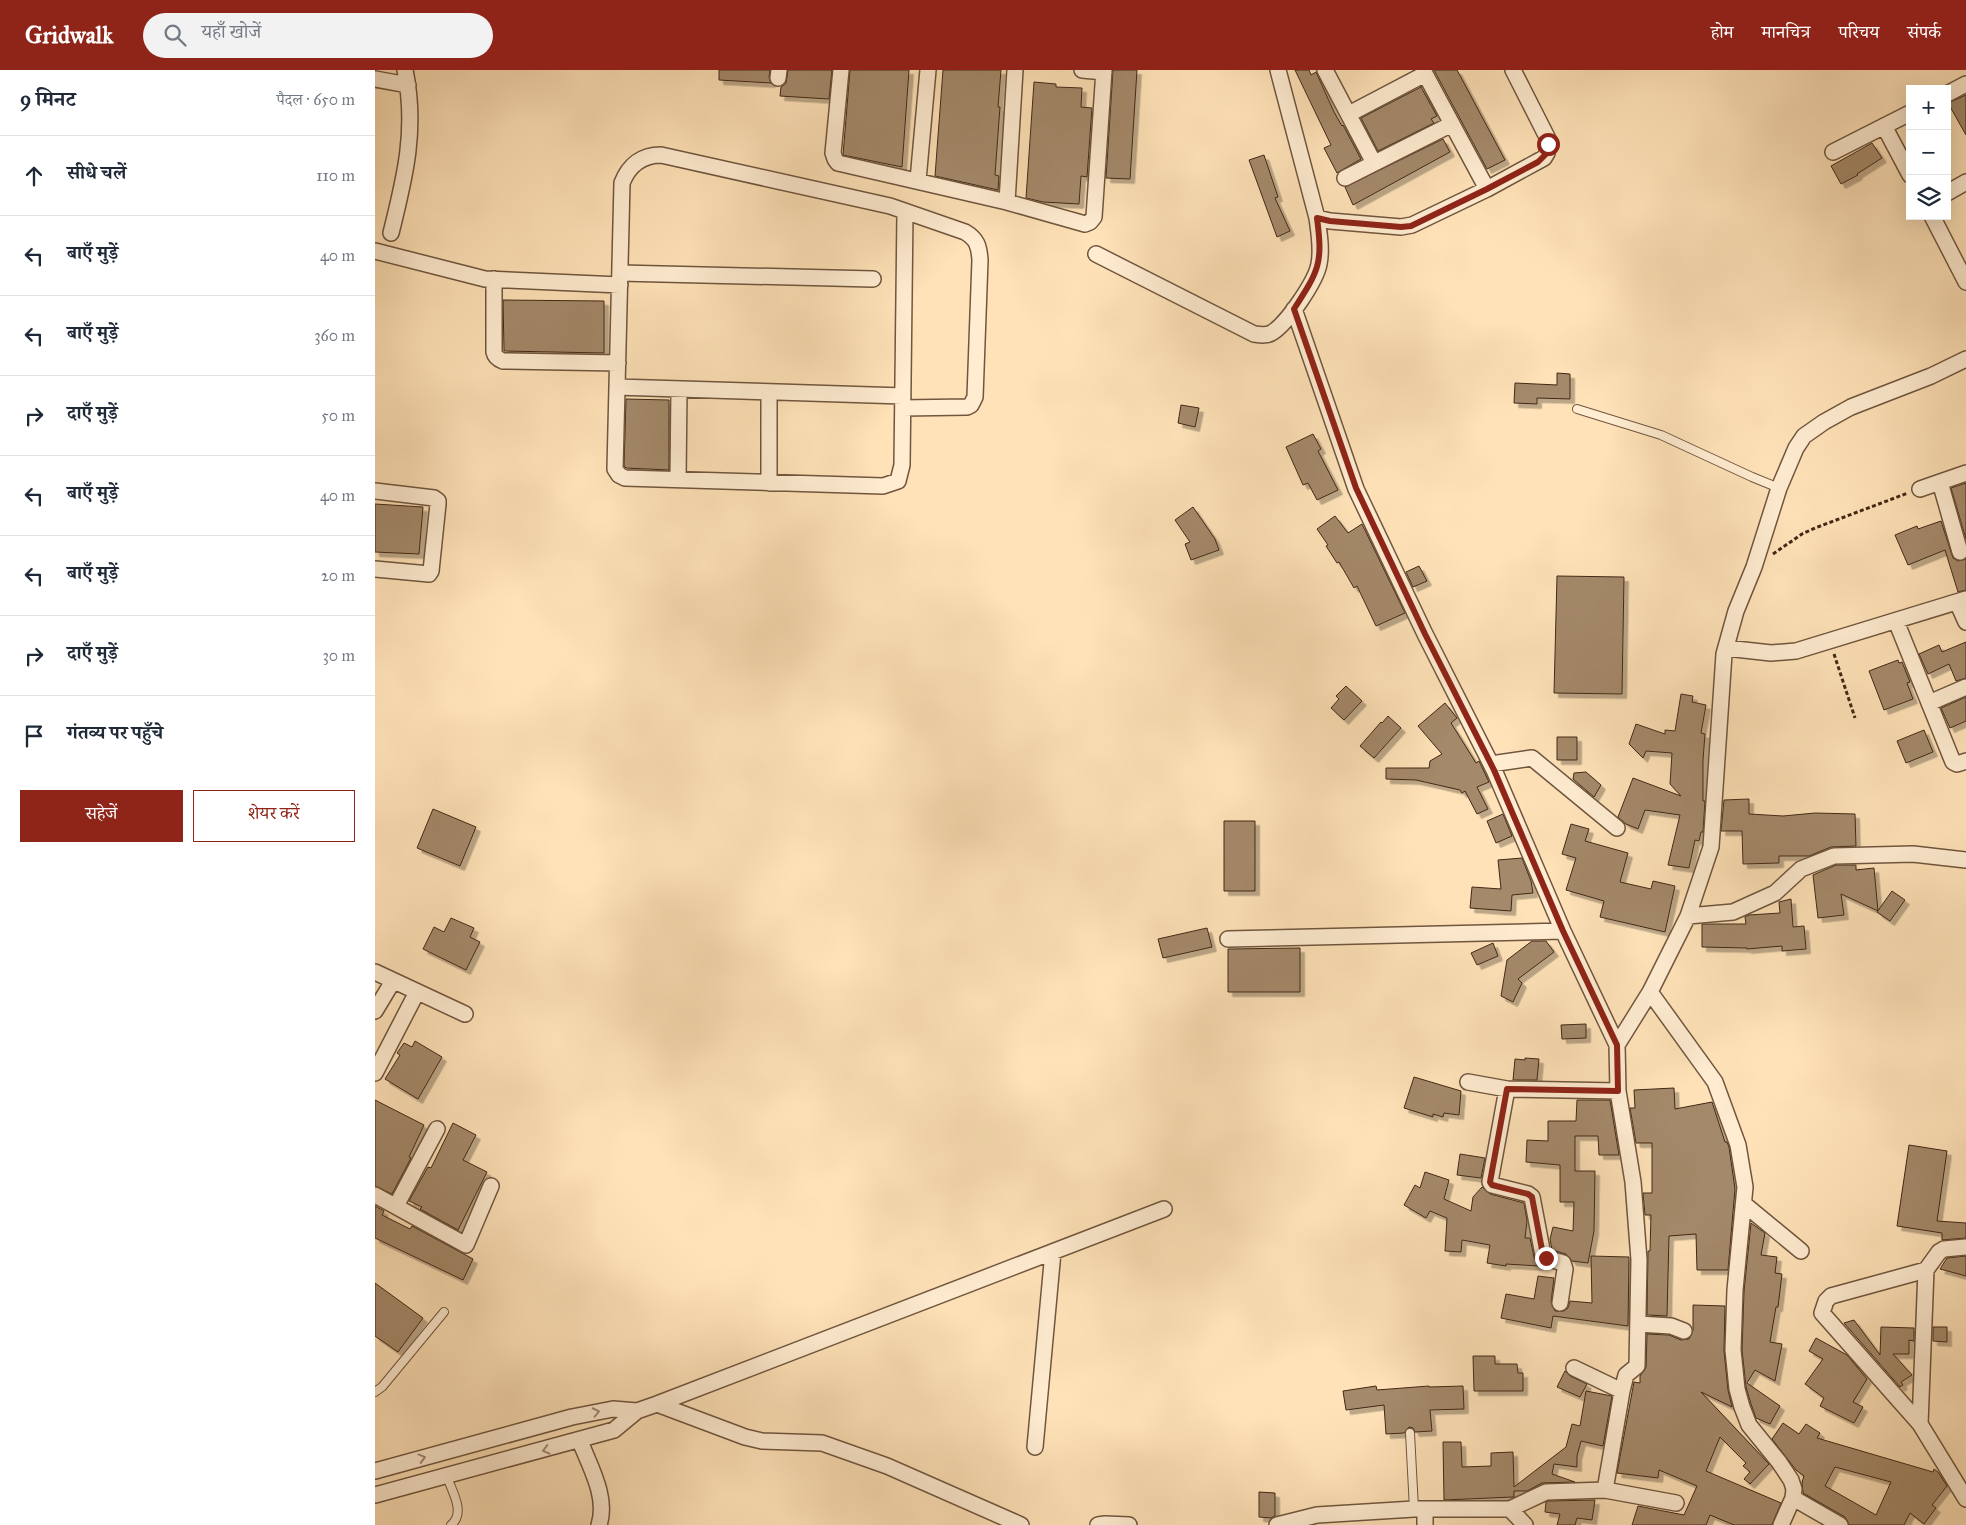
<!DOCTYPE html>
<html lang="hi">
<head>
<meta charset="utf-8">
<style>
	body { margin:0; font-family:"IM FELL Great Primer","Noto Serif Devanagari",serif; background:#f2f2f3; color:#1f2937 }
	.controls { position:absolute; right:15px; top:15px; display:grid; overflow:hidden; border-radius:0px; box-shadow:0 5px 20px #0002 }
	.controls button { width:45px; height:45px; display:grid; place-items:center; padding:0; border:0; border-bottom:1px solid #e0e1e3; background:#fff; color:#1f2937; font:25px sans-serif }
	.stop { position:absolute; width:15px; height:15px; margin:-11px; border:4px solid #8f2418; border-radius:50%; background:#fff }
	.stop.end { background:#8f2418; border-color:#fff; box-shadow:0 1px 5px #0008 }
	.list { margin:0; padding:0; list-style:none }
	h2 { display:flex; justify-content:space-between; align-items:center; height:65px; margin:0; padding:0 20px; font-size:21px }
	h2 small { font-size:16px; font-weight:400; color:#747a83 }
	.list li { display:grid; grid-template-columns:32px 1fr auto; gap:15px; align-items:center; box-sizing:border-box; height:80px; padding:0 20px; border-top:1px solid #e0e1e3 }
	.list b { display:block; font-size:19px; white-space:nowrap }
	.list em { font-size:16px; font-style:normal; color:#747a83 }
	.actions { display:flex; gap:10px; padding:15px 20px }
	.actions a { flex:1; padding:11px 0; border:1px solid #8f2418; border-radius:0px; text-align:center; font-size:18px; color:#8f2418 }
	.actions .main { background:#8f2418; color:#fff }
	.icon { flex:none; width:28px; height:28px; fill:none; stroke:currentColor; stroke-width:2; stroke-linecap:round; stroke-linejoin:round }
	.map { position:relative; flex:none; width:1591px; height:1455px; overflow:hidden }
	header { display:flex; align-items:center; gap:30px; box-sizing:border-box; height:70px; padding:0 25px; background:#8f2418; color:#fff }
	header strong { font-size:24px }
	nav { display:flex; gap:28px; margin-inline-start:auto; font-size:18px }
	.search { width:350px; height:45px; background:#f2f2f3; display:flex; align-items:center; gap:12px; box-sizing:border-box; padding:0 18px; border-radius:28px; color:#747a83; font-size:19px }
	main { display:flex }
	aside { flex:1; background:#fff }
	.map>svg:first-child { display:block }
</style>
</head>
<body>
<header>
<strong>Gridwalk</strong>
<div class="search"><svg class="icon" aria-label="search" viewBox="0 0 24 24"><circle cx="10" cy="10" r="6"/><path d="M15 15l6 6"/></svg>यहाँ खोजें</div>
<nav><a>होम</a><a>मानचित्र</a><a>परिचय</a><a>संपर्क</a></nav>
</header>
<main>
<aside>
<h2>9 मिनट<small>पैदल · 650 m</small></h2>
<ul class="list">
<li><svg class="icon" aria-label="ahead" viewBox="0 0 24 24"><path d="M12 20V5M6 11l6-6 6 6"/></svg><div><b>सीधे चलें</b></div><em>110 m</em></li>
<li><svg class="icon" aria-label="left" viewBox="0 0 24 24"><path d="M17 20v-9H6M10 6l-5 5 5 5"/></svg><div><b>बाएँ मुड़ें</b></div><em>40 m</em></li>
<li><svg class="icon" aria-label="left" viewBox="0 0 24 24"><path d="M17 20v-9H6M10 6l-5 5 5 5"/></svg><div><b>बाएँ मुड़ें</b></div><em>360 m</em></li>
<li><svg class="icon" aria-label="right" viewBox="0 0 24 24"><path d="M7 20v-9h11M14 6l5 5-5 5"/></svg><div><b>दाएँ मुड़ें</b></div><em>50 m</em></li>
<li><svg class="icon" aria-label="left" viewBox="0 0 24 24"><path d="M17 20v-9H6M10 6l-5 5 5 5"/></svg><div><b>बाएँ मुड़ें</b></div><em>40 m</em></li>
<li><svg class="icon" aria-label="left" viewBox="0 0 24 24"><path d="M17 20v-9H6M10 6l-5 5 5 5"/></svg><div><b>बाएँ मुड़ें</b></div><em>20 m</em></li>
<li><svg class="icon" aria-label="right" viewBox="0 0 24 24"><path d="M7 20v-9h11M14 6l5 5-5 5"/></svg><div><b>दाएँ मुड़ें</b></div><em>30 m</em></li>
<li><svg class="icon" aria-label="arrive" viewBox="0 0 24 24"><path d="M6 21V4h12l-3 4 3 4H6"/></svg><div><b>गंतव्य पर पहुँचे</b></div></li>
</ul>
<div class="actions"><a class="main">सहेजें</a><a>शेयर करें</a></div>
</aside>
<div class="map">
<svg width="1591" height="1455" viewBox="0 0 1591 1455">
	<defs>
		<filter id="shadow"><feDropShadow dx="4.5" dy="4.5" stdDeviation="0" flood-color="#0004"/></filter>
	</defs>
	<rect width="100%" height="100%" fill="#ffe2b8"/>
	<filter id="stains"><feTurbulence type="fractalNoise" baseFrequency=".004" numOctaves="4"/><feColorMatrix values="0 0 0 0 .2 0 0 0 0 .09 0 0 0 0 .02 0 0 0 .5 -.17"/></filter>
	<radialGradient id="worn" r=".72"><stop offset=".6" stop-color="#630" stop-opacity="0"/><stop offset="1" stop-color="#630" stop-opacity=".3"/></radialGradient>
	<path fill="#a4896a" stroke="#412816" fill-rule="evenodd" filter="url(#shadow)" d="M 344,0 L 395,0 L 394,7 L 396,13 L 344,10 Z
		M 413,0 L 457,0 L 454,29 L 405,26 L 406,17 L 411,13 Z
		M 475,0 L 534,0 L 527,97 L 468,85 Z
		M 568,0 L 626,0 L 623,37 L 625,37 L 620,105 L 624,106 L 623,120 L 560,106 Z
		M 738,0 L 762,0 L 755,109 L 731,108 Z
		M 920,0 L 934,0 L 936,5 L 941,2 L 959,42 L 967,56 L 968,55 L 986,89 L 962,103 L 949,78 L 956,75 Z
		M 1059,0 L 1082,0 L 1130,90 L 1112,99 Z
		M 659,12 L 681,14 L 681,17 L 707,18 L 706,37 L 717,38 L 712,107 L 706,106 L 704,134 L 668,132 L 651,128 Z
		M 1046,17 L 1062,46 L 1056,49 L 1059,53 L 1003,81 L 986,48 Z
		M 1591,25 L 1591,65 L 1573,33 Z
		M 1068,69 L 1075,82 L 978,135 L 970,117 Z
		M 1497,73 L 1507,88 L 1482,104 L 1483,105 L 1466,114 L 1456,96 Z
		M 889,85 L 903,127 L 900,128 L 915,161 L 902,167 L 874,90 Z
		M 128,230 L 229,231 L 229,283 L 129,281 Z
		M 1182,303 L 1195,304 L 1195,329 L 1162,328 L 1162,334 L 1139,333 L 1140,313 L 1182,315 Z
		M 251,329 L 294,330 L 294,400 L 251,398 L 249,396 Z
		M 806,335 L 824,338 L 820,357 L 803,353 Z
		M 938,364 L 946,379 L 943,381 L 963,420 L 942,430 L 933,413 L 928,415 L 911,377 Z
		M 1591,413 L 1591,469 L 1576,418 Z
		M 0,434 L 48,437 L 44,484 L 0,482 Z
		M 818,437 L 840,469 L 844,480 L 816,490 L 810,474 L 815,472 L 800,450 Z
		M 960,446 L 973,463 L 987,454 L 1030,543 L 1001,556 L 982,516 L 979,518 L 964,492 L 962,493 L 951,476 L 953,475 L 942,459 Z
		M 1566,451 L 1578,488 L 1583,491 L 1591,489 L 1591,520 L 1583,522 L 1570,480 L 1533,495 L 1520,465 L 1542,456 L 1543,459 Z
		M 1044,496 L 1052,511 L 1038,517 L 1031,502 Z
		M 1182,506 L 1249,507 L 1247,624 L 1179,623 Z
		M 1591,572 L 1591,608 L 1581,611 L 1574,594 L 1553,604 L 1544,584 L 1564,575 L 1567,582 Z
		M 1523,590 L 1524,593 L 1527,592 L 1535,612 L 1532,613 L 1538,629 L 1509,640 L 1494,601 Z
		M 971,616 L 987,631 L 969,650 L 956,638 L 964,629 L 961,626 Z
		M 1306,624 L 1318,626 L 1317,632 L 1331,635 L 1326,663 L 1330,664 L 1328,690 L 1328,731 L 1330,731 L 1328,762 L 1326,762 L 1324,771 L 1320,770 L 1314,798 L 1293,795 L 1305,745 L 1270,740 L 1263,759 L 1251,754 L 1243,747 L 1258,708 L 1306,726 L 1295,714 L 1297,683 L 1271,681 L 1268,688 L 1254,674 L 1261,654 L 1290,664 L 1290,660 L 1300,661 Z
		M 1591,627 L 1591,651 L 1575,658 L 1566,638 Z
		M 1070,633 L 1082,648 L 1076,653 L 1101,693 L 1104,691 L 1114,712 L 1102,717 L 1113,739 L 1102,744 L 1090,721 L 1087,723 L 1085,720 L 1041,710 L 1011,709 L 1011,698 L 1054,698 L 1055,691 L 1067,684 L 1043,656 Z
		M 1013,646 L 1026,658 L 999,688 L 985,676 L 1006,652 L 1007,653 Z
		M 1549,660 L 1558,682 L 1531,693 L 1522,671 Z
		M 1182,667 L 1202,667 L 1202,690 L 1182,690 Z
		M 1211,702 L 1226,715 L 1219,727 L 1198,709 L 1199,703 Z
		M 1374,729 L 1374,744 L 1408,746 L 1440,743 L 1480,744 L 1481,776 L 1456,777 L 1434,786 L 1404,786 L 1404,793 L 1368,794 L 1367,761 L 1346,761 L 1349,730 Z
		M 58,739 L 101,757 L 85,796 L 42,778 Z
		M 1128,744 L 1137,766 L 1121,773 L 1112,751 Z
		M 849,751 L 880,751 L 880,821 L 849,821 Z
		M 1196,754 L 1214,759 L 1210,771 L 1253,783 L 1245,812 L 1276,819 L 1278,811 L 1300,816 L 1290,862 L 1225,847 L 1229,831 L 1191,820 L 1201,788 L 1187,784 Z
		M 1147,788 L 1156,811 L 1158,823 L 1137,825 L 1136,841 L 1095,838 L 1097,817 L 1126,819 L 1123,790 Z
		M 1461,795 L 1481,795 L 1481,800 L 1499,798 L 1503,841 L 1466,824 L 1469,845 L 1443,848 L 1438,805 Z
		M 1517,821 L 1530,830 L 1515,851 L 1502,842 Z
		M 1416,829 L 1418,857 L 1429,856 L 1431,879 L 1407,881 L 1407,876 L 1372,879 L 1372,878 L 1327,877 L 1327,854 L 1371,854 L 1370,847 L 1374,845 L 1405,843 L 1404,832 Z
		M 76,848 L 99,858 L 95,867 L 105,872 L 91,900 L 48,879 L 59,857 L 69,862 Z
		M 832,858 L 837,877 L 788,888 L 783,869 Z
		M 1157,871 L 1171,871 L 1179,882 L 1143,909 L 1147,913 L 1138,932 L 1126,926 L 1132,890 Z
		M 1118,873 L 1123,886 L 1102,895 L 1096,883 Z
		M 925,878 L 925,922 L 853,922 L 853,879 Z
		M 1211,954 L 1211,968 L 1187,969 L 1186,955 Z
		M 40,971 L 67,987 L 43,1029 L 10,1009 L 25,985 L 22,983 L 29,973 L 37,977 Z
		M 1150,988 L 1164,989 L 1162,1010 L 1138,1010 L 1140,989 L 1150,990 Z
		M 1039,1007 L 1086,1021 L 1084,1045 L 1069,1043 L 1068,1047 L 1058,1044 L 1058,1047 L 1029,1038 Z
		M 1299,1018 L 1300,1039 L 1337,1032 L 1350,1072 L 1352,1072 L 1354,1077 L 1360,1119 L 1353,1200 L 1322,1200 L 1321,1164 L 1294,1166 L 1292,1246 L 1272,1245 L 1273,1181 L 1275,1181 L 1276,1145 L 1270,1145 L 1268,1123 L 1277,1123 L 1277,1073 L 1261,1073 L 1255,1038 L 1260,1038 L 1259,1020 Z
		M 0,1030 L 49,1055 L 34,1087 L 36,1088 L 17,1124 L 0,1116 Z
		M 1202,1030 L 1235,1030 L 1244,1085 L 1224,1085 L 1223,1066 L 1200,1066 L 1200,1101 L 1220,1101 L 1219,1161 L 1213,1193 L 1197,1191 L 1191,1184 L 1177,1180 L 1175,1169 L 1178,1157 L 1198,1161 L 1199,1132 L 1185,1132 L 1185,1095 L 1151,1092 L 1152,1070 L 1173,1071 L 1173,1051 L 1201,1051 Z
		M 78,1053 L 101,1065 L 88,1090 L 112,1102 L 83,1160 L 45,1139 L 47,1137 L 34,1131 L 53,1097 L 56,1098 Z
		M 1534,1075 L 1572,1081 L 1562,1151 L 1591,1153 L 1591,1168 L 1567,1170 L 1567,1163 L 1522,1156 Z
		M 1085,1084 L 1110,1088 L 1106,1108 L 1082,1105 Z
		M 1050,1102 L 1074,1110 L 1069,1129 L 1096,1141 L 1098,1127 L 1107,1117 L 1115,1124 L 1149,1133 L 1152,1151 L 1150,1168 L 1155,1168 L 1159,1187 L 1164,1196 L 1131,1194 L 1131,1196 L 1112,1193 L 1115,1175 L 1087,1170 L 1086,1182 L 1070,1181 L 1072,1148 L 1055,1141 L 1051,1148 L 1029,1135 L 1040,1115 L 1045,1118 Z
		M 0,1136 L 9,1141 L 7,1145 L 35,1159 L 37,1156 L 98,1189 L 88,1210 L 0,1168 Z
		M 1376,1153 L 1390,1163 L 1386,1185 L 1402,1187 L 1400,1203 L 1407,1204 L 1403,1237 L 1401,1237 L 1395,1272 L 1407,1274 L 1400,1311 L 1380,1300 L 1372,1313 L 1405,1336 L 1395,1354 L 1381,1348 L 1376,1334 L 1371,1317 L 1367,1280 L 1369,1221 Z
		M 1216,1186 L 1254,1187 L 1253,1256 L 1178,1246 L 1176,1258 L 1126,1248 L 1131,1224 L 1159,1229 L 1163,1206 L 1179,1208 L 1176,1232 L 1180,1241 L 1189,1241 L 1193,1238 L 1195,1231 L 1217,1233 Z
		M 1591,1186 L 1591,1206 L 1565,1199 L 1572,1188 Z
		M 0,1213 L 48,1248 L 23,1282 L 0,1266 Z
		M 1318,1235 L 1350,1236 L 1349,1281 L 1353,1320 L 1357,1337 L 1326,1322 L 1394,1394 L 1375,1414 L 1369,1409 L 1375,1402 L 1368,1396 L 1371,1393 L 1345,1367 L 1331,1401 L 1406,1433 L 1397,1455 L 1359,1455 L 1335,1445 L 1331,1455 L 1257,1455 L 1263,1436 L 1309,1445 L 1322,1416 L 1284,1400 L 1283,1408 L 1242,1403 L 1259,1312 L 1265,1313 L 1265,1306 L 1271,1297 L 1272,1264 L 1294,1265 L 1306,1270 L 1314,1269 L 1318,1260 Z
		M 1479,1250 L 1505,1285 L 1506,1257 L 1539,1258 L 1539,1271 L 1534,1270 L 1534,1284 L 1518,1284 L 1537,1305 L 1526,1312 L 1528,1315 L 1525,1317 L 1469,1253 Z
		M 1558,1257 L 1572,1257 L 1572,1272 L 1558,1271 Z
		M 1441,1268 L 1472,1285 L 1492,1309 L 1478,1332 L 1488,1337 L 1479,1353 L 1445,1336 L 1449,1328 L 1430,1314 L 1448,1289 L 1434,1281 Z
		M 1098,1286 L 1120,1286 L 1120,1294 L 1142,1294 L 1143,1303 L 1148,1303 L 1148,1321 L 1099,1321 Z
		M 1190,1301 L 1195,1306 L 1212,1314 L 1205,1327 L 1182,1317 Z
		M 1001,1316 L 1002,1320 L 1054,1316 L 1054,1317 L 1088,1316 L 1089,1339 L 1055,1340 L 1057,1361 L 1040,1362 L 1038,1358 L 1034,1357 L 1029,1363 L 1011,1364 L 1009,1335 L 971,1340 L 968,1321 Z
		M 1211,1321 L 1237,1326 L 1228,1376 L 1206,1371 L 1202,1386 L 1202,1397 L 1179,1394 L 1177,1404 L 1200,1412 L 1167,1413 L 1152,1421 L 1139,1421 L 1139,1427 L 1138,1427 L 1069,1430 L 1068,1372 L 1086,1372 L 1087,1397 L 1116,1396 L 1116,1383 L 1138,1382 L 1139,1417 L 1191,1377 L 1197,1354 L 1205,1356 Z
		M 1408,1353 L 1424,1364 L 1431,1354 L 1445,1363 L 1442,1368 L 1558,1402 L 1559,1399 L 1563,1402 L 1572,1416 L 1557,1435 L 1561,1438 L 1549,1454 L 1535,1443 L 1529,1455 L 1474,1455 L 1470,1447 L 1428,1423 L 1427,1412 L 1429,1406 L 1421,1400 L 1397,1369 ZM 1460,1397 L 1516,1412 L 1501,1445 L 1450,1416 Z
		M 884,1422 L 900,1423 L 900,1446 L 896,1448 L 884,1447 Z
		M 1220,1430 L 1217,1450 L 1202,1448 L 1200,1455 L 1182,1455 L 1185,1444 L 1170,1442 L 1171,1432 L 1173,1431 Z"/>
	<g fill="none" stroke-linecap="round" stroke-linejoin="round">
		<g stroke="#70563e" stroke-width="10">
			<path id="lane" d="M 1202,339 L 1286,365 L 1377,407 L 1404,418
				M 0,1322 L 7,1317 L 69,1242
				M 1035,1363 L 1039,1439
				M 72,1407 C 77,1421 91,1443 76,1455"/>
		</g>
		<g stroke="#70563e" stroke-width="18">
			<path id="street" d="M 466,0 L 458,83 L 460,89 L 463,93 L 632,132 L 710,154 L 715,152 L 719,147 L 729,0
				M 707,0 L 729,2
				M 903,0 L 942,148
				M 950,0 L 999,93
				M 1048,0 L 1112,119
				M 403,8 L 404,0
				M 0,9 L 33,15
				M 1572,24 L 1591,14
				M 974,44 L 1050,4
				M 1509,56 L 1535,105
				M 1458,82 L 1535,43
				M 970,108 L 1077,54
				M 543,110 L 553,0
				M 1572,123 L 1591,112
				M 632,132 L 640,0
				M 1557,146 L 1591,212
				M 16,163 C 30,107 42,59 30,0
				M 0,181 L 110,209 L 245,215
				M 721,184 L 879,264 C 886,265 893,266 898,262 C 913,252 941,211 944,194 C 947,179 944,163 942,148 L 955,151 L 1026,157 L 1037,155 L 1112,119 L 1169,88 L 1172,83 L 1173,69 L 1138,0
				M 245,203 L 498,209
				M 119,209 L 119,282 C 120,287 123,289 128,291 L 243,293
				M 919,239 L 981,419 L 1050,564 L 1119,700 L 1188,861 L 1242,975
				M 242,317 L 528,326
				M 394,322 L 394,413
				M 528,338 L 592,337 L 596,335 L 600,327 L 605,190 C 604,176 602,169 590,162 L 515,136 L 286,85 C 267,85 254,95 247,113 L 240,399 L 244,405 L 250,408 L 508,416 L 523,411 L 527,395 L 530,142
				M 303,410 L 304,319
				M 1565,412 L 1585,482
				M 1545,419 L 1591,403
				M 0,421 L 59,428 L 63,431 L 63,434 L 56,501 L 54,504 L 0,499
				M 1582,532 L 1591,552
				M 1521,551 L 1578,692 L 1582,694 L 1591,691
				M 1351,578 L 1396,583 L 1421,581 L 1591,529
				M 1554,633 L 1591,617
				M 1116,694 L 1157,688 L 1242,758
				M 1313,846 L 1358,842 L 1400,823 L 1426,799 L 1459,786 L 1538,784 L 1591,790
				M 853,869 L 1188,861
				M 0,902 L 90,944
				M 1275,922 L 1340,1012 L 1363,1075 L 1370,1117 L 1360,1220 L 1358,1280 L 1362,1319 L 1367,1337 L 1374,1355 L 1404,1392 L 1416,1410 L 1419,1419 L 1418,1428 L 1465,1455
				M 0,941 L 18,911
				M 0,1003 L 42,922
				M 1093,1012 L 1132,1019 L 1243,1021
				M 1132,1019 L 1115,1112 L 1117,1115 L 1153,1124 L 1157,1127 L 1168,1185 L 1171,1188 L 1188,1193 L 1190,1199 L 1185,1233
				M 0,1125 L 91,1175 L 116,1116
				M 1369,1134 L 1426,1181
				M 21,1136 L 62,1059
				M 1591,1177 L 1569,1179 L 1564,1182 L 1551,1200 L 1456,1226 L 1451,1231 L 1447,1243 L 1545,1354 L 1591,1429
				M 1263,1254 L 1296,1256 L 1309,1261
				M 1199,1298 L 1247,1321
				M 282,1334 L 370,1367 L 387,1371 L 447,1373 L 512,1396 L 646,1455
				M 1545,1354 L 1551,1200
				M 205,1371 C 215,1397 233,1427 224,1455
				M 660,1377 L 678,1182
				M 0,1401 L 197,1347 L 238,1339 L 262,1341 L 282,1334 L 789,1139
				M 1230,1420 L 1301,1433
				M 0,1425 L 239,1360 L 262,1341
				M 1135,1439 L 1150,1455
				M 723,1455 L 730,1454 L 754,1455
				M 902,1455 L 942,1445 L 1039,1439 L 1135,1439 L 1171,1422 L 1230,1420 L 1247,1321 L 1251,1305 L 1262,1296 L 1264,1190 L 1258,1112 L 1243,1021 L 1242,975 L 1275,922 L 1313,846 L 1336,777 L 1349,584 L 1361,541 L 1379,497 L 1404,418 L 1421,378 L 1429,366 L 1449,352 L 1476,337 L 1556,306 L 1591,289
				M 1050,1455 L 1050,1439
				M 1406,1455 L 1418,1428"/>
		</g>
		<path stroke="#412816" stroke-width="3" stroke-dasharray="4 2.5" stroke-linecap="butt" d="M 1398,484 L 1427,464 L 1440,458 L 1533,423
			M 1459,584 L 1480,648"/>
		<use href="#lane" stroke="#ffecd1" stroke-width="8"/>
		<use href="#street" stroke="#ffecd1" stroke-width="15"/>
	</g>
	<defs><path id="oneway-chevron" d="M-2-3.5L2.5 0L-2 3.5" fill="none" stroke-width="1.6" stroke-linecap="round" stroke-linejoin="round" transform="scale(1.25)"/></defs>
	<g stroke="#a08a74">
		<use href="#oneway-chevron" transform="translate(221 1342) rotate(-12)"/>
		<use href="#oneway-chevron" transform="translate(171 1380) rotate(165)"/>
		<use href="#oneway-chevron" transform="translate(47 1388) rotate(-15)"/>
	</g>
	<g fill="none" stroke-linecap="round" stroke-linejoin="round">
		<path stroke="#8f2418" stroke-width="6" d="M 1171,1188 L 1168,1185 L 1157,1127 L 1153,1124 L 1117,1115 L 1115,1112 L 1132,1019 L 1243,1021 L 1242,975 L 1188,861 L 1119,700 L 1050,564 L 981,418 L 919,239 C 944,200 948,194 942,148 L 955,151 L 1026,157 L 1036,156 L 1112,119 L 1163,92 L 1172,83 L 1173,74"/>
	</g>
	<rect width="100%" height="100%" filter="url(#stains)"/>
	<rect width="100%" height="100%" fill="url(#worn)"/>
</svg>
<div class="controls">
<button>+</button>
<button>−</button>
<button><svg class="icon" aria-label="layers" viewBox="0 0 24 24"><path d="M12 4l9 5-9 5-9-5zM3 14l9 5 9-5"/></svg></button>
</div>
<div class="stop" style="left:1173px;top:74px"></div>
<div class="stop end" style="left:1171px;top:1188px"></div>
</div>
</main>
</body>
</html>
